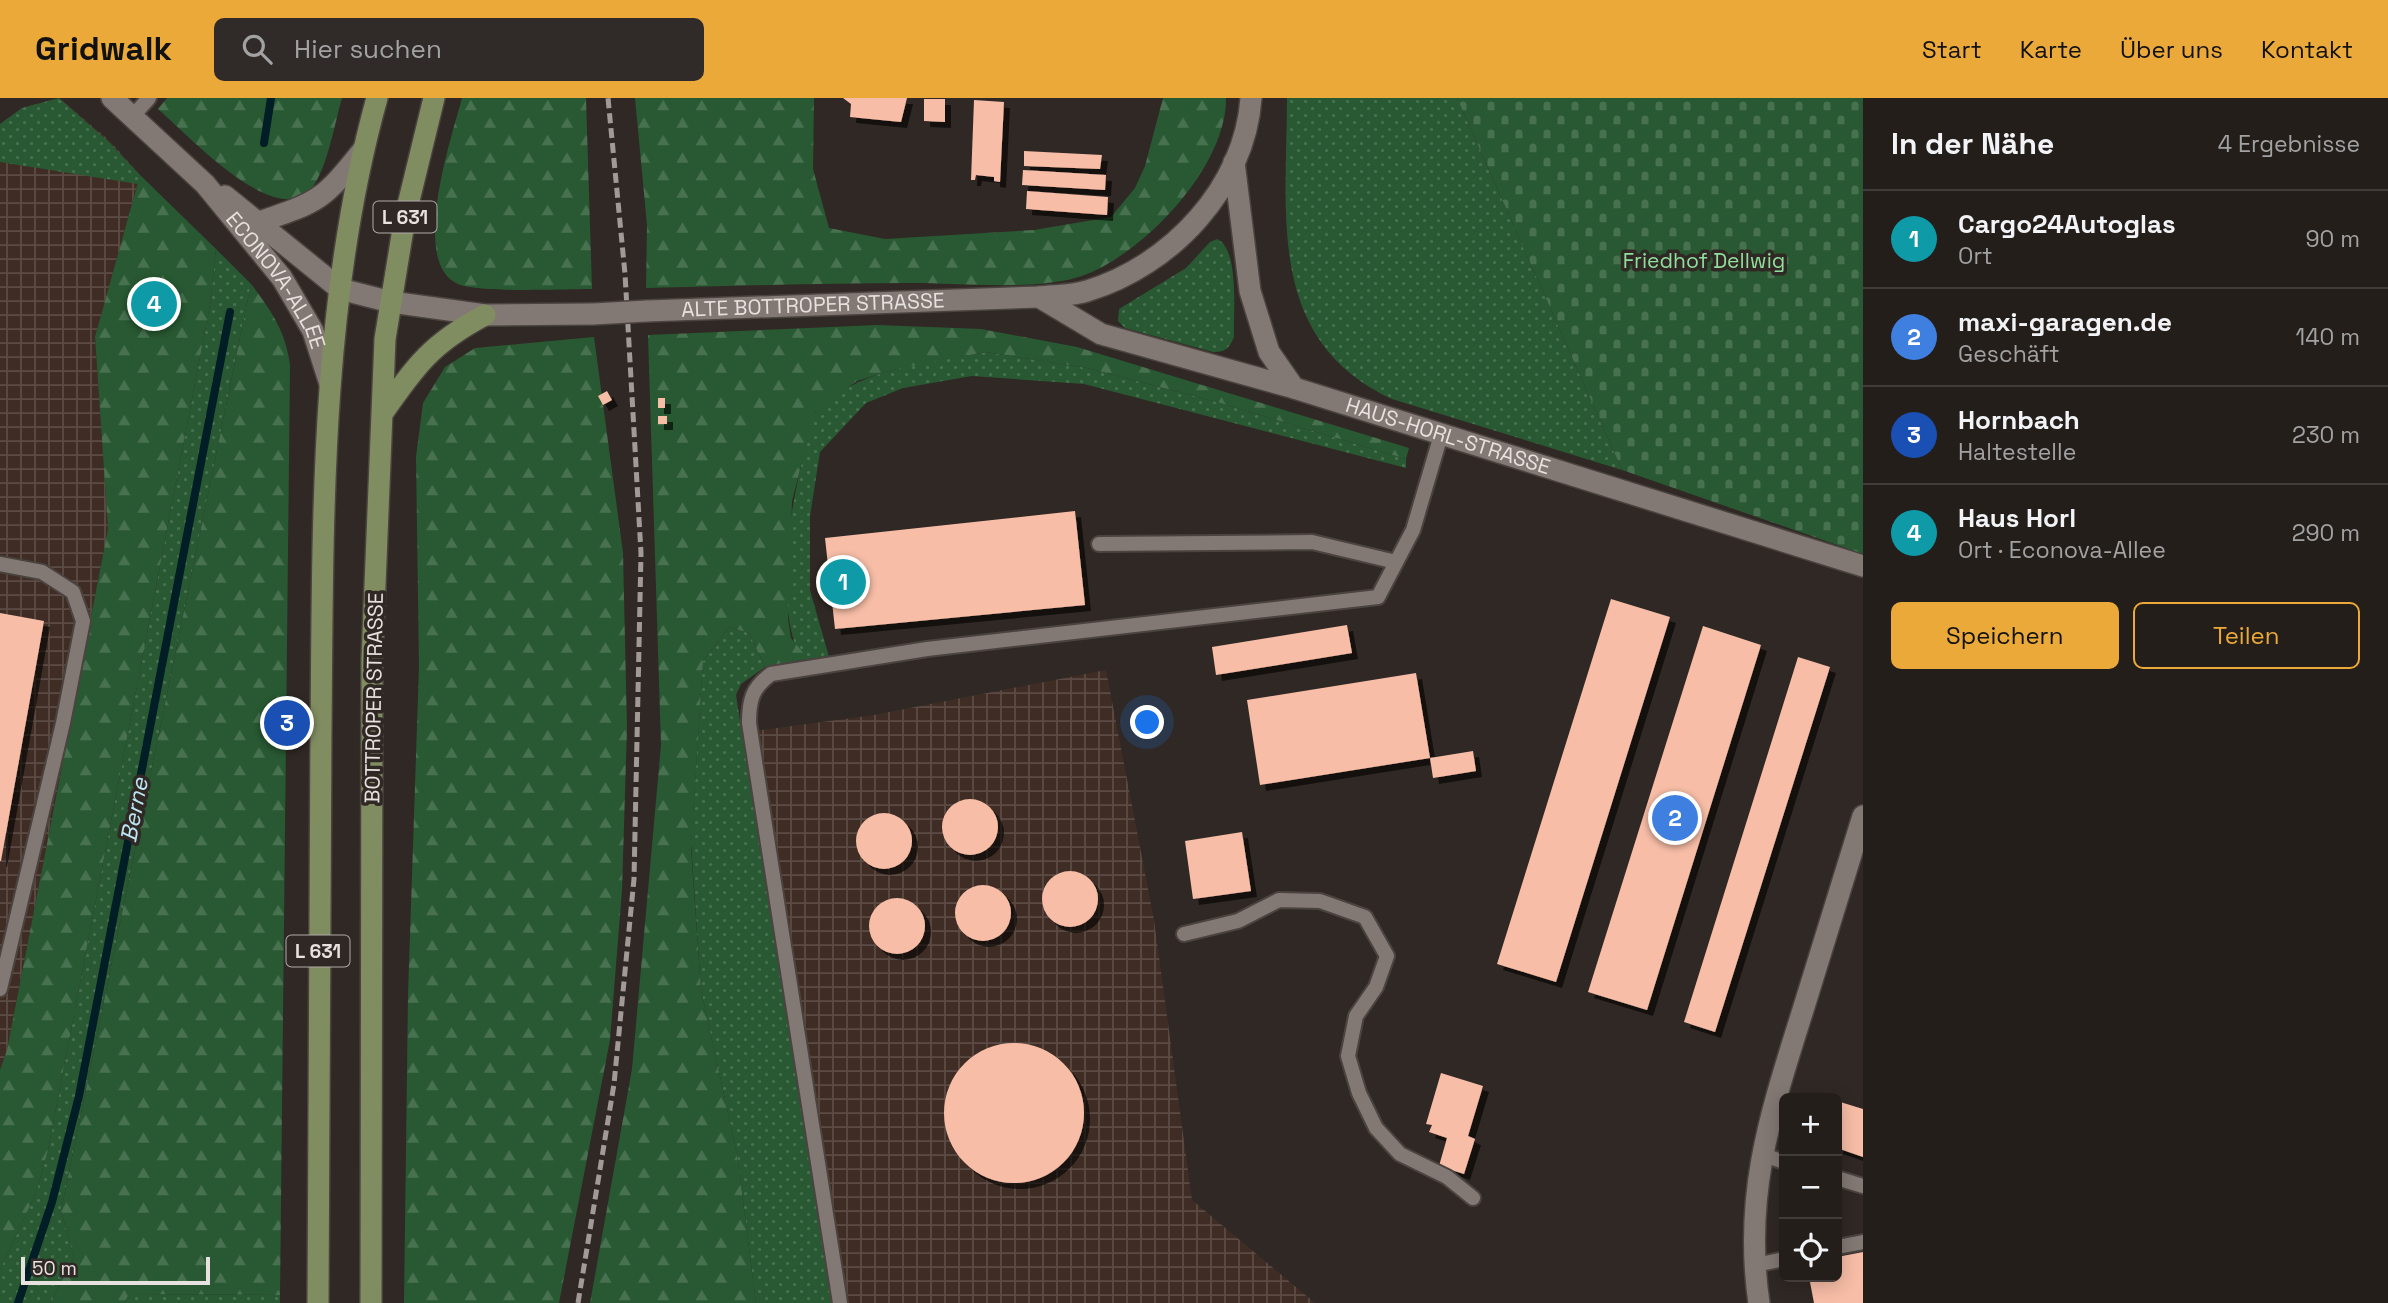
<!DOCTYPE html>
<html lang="de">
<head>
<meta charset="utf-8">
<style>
	body { margin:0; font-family:"Space Grotesk",sans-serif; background:#302b28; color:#f1f3f6 }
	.controls { position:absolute; right:21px; bottom:21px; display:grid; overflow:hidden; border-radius:10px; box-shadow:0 4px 18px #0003 }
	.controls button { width:63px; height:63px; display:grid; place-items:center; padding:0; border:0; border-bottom:2px solid #413c3a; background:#241e1b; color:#f1f3f6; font:35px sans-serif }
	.scale { position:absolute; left:21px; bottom:18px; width:189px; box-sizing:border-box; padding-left:7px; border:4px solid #e7e1df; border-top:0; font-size:19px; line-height:24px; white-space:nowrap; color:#e7e1df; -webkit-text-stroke:5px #302824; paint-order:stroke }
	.you { position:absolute; left:1148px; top:625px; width:24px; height:24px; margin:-18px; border:5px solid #fff; border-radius:50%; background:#1a73e8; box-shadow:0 0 0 10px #1a73e833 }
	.badge { display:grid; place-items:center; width:46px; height:46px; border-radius:50%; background:#eba939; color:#fff; font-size:23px; font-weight:700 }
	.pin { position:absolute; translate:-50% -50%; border:4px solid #fff; box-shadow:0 2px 7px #0006 }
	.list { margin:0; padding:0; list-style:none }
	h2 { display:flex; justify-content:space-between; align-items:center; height:91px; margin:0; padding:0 28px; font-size:30px }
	h2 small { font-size:23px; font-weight:400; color:#a3a2a3 }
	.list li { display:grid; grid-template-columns:46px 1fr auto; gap:21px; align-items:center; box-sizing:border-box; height:98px; padding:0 28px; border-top:2px solid #413c3a }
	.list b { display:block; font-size:26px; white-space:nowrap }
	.list p { margin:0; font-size:23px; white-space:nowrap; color:#a3a2a3 }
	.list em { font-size:23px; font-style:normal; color:#a3a2a3 }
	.actions { display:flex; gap:14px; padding:21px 28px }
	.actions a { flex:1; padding:16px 0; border:2px solid #eba939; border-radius:10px; text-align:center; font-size:24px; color:#eba939 }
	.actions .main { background:#eba939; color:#111 }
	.icon { flex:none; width:38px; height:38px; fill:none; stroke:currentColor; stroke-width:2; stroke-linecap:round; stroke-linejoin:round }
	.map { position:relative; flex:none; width:1863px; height:1205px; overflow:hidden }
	header { display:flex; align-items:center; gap:42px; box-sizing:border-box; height:98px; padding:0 35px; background:#eba939; color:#111 }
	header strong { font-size:33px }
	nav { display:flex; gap:38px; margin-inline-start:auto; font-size:24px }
	.search { width:490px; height:63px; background:#302b28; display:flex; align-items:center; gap:18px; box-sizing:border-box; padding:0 24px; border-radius:10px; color:#a3a2a3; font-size:26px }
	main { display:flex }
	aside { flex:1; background:#241e1b }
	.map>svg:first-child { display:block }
</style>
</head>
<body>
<header>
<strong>Gridwalk</strong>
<div class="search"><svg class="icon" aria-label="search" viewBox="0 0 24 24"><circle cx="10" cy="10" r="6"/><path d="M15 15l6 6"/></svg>Hier suchen</div>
<nav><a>Start</a><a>Karte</a><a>Über uns</a><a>Kontakt</a></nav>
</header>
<main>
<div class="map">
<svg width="1863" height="1205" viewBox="0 0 1863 1205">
	<defs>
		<pattern id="industrial-grid" width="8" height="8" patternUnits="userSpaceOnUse" patternTransform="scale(1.75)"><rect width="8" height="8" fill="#3f2d25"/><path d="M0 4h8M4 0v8" fill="none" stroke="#5b4b44"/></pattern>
		<pattern id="grass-dots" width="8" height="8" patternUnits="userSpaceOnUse" patternTransform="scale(1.75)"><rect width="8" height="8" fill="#285932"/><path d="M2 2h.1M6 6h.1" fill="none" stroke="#47714f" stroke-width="1.8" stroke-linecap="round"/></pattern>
		<pattern id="forest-firs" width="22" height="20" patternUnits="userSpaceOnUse" patternTransform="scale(1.75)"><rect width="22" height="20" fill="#285932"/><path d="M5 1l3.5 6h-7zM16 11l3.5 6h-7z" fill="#47714f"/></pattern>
		<pattern id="cemetery-stones" width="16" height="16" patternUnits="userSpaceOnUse" patternTransform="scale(1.75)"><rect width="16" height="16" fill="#285932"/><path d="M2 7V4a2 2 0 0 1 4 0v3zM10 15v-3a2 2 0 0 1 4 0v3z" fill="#47714f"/></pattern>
		<filter id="shadow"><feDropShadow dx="6" dy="6" stdDeviation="0" flood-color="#0009"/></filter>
	</defs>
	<rect width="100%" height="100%" fill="#302824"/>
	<path fill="url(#industrial-grid)" d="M 59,0 L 110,43 L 140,77 L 95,239 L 108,431 L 7,952 L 0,972 L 0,26 L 22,10 Z
		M 1106,572 L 1154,822 L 1192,1102 L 1315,1205 L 831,1205 L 740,635 L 874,617 Z"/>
	<path fill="url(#grass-dots)" d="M 59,0 L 109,44 L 140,77 L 138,86 L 0,64 L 0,26 L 22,10 Z
		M 1287,0 L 1457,0 L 1622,372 L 1392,301 C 1265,242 1287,116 1287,0 Z
		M 1217,141 C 1240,151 1233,216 1234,239 C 1229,251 1225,254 1213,254 L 1125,230 L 1118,223 L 1119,211 L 1186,170 L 1210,144 Z
		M 216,151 L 251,186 L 61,1113 L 74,1159 L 50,1205 L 0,1205 L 0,1172 L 36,1095 L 48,1052 L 210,207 Z
		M 986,254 L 1087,270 L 1217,304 L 1406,361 L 1406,370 L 1084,286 L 972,278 L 903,290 L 866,305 L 820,354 L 810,418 L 810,492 L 829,559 L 801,562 C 773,500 790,411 806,347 C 809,337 810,319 817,312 C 862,269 927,265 986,254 Z
		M 729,529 L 749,535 L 765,569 L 741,586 L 736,597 L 832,1205 L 756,1205 L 737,1056 L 701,892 L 691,745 L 703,563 Z
		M 128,1196 L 280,1197 L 280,1205 L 124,1205 Z"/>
	<path fill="url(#forest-firs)" d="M 167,0 L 342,0 C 335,23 326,80 307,95 C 268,125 186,35 158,11 Z
		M 462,0 L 586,0 L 592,191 C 566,191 478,195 458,186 C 409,165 452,38 462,0 Z
		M 635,0 L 814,0 L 813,71 L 829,130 L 885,141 L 1034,132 L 1111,119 L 1135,90 L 1145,68 L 1163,0 L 1226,0 C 1227,68 1144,156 1082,178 C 1038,193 960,185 912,185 C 823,185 735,188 646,190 L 647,127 Z
		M 140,77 L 216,151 L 210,207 L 48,1052 L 36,1095 L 0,1172 L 0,972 L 7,952 L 108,431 L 95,239 Z
		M 251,186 C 271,212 286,234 290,267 L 280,1197 L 129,1196 L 124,1205 L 50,1205 L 74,1159 L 61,1113 Z
		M 877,227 L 981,231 L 1077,249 L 1409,350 L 1406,361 L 1217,304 L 1087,270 L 986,254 L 896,271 L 857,283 L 815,314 L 792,403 L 788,521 L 791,540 L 805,557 L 801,562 L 765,569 L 749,535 L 729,529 L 703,563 L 691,750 L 701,892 L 737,1056 L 756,1205 L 590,1205 L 632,971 L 661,647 L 648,237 Z
		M 594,239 L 623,455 L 627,630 L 622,792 L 610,942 L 559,1205 L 404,1205 L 408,897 L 419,568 L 416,359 L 423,305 L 445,269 L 475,250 Z"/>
	<path fill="url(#cemetery-stones)" d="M 1457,0 L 1863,0 L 1863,456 L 1622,372 Z"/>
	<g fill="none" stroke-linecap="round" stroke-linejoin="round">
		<path stroke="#011d25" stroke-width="8" d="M 264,45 L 271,0
			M 18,1205 L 52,1104 L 79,998 L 230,214"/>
	</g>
	<path fill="#f7bda6" filter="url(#shadow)" d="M 843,0 L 907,0 L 901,24 L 850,19 L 851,6 Z
		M 924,1 L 945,1 L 945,24 L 924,23 Z
		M 974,2 L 1004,4 L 1000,84 L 994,83 L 994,79 L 976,77 L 975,82 L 971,82 Z
		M 1024,53 L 1102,57 L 1100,71 L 1024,68 Z
		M 1023,72 L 1106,77 L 1105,92 L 1022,87 Z
		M 1027,93 L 1108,99 L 1107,117 L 1026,111 Z
		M 607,293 L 612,302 L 603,307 L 598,298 Z
		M 658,300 L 665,300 L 665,310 L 658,310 Z
		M 658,318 L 667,318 L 667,326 L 658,326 Z
		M 1075,413 L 1085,507 L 835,531 L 825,440 Z
		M 1611,501 L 1670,519 L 1556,884 L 1497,866 Z
		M 0,515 L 44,523 L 1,763 L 0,763 Z
		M 1347,527 L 1352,555 L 1216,577 L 1212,549 Z
		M 1703,528 L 1761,547 L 1647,912 L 1588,894 Z
		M 1798,559 L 1830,569 L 1715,934 L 1684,924 Z
		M 1416,575 L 1430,660 L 1260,687 L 1247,602 Z
		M 1473,653 L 1476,673 L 1433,680 L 1430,660 Z
		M942 729a28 28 0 1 1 56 0a28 28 0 1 1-56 0Z
		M856 743a28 28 0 1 1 56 0a28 28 0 1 1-56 0Z
		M 1242,734 L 1251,793 L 1193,801 L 1185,743 Z
		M1042 801a28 28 0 1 1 56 0a28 28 0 1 1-56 0Z
		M955 815a28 28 0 1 1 56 0a28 28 0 1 1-56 0Z
		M869 828a28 28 0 1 1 56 0a28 28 0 1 1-56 0Z
		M944 1015a70 70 0 1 1 140 0a70 70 0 1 1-140 0Z
		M 1441,975 L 1483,988 L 1468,1038 L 1475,1041 L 1464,1076 L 1439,1068 L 1447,1040 L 1429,1034 L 1432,1027 L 1426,1026 Z
		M 1837,1003 L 1863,1011 L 1863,1059 L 1837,1050 Z
		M 1863,1154 L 1863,1205 L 1814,1205 L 1809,1179 L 1837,1179 L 1837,1159 Z"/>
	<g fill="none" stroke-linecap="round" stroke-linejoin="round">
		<g stroke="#4a433f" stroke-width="18">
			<path id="service" d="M 132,19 L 149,0
				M 1099,446 L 1312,444 L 1396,464
				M 0,466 L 42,474 L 73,494 L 83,523 L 63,625 L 0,891
				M 1184,836 L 1238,823 L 1279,802 L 1320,803 L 1365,819 L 1387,858 L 1376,889 L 1356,918 L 1348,958 L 1359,995 L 1376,1030 L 1400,1056 L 1447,1079 L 1473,1100
				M 1761,1056 L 1784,1064
				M 1837,1080 L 1863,1088
				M 1837,1149 L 1863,1144
				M 1756,1167 L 1784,1161
				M 840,1205 L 749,625 C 749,602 752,590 771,576 L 927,551 L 1378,499 L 1413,432 L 1441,337"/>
		</g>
		<g stroke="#4a433f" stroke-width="24">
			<g id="minor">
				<path id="s1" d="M 112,0 L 205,86 L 282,180 L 313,233 L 330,286"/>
				<path d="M 225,98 L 340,191"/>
				<path d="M 259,124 C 319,104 323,102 363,52"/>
				<path id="s2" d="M 1039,199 L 1101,236 L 1294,290 L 1863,468"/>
				<path d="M 1759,1205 C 1743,1096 1771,1014 1803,912 C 1823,848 1843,783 1863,718"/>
			</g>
		</g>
		<g stroke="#4a433f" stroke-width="24">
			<g id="tertiary">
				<path d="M 1234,64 L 1250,193 L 1269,254 L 1294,290"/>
				<path d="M 340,191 L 391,204 L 485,217 L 593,216"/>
				<path id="s3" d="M 647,213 L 1039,199 C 1054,197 1072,198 1087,193 C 1171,168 1245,89 1251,0"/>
			</g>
		</g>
		<g stroke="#4a433f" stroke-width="24">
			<path id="primary" d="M 382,316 C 416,267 432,245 485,217
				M 318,1205 C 318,1014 319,824 321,634 C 323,422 320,205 377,0
				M 371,1205 L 372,561 L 385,241 L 405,119 L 434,0"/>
		</g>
		<use href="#service" stroke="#827874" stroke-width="14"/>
		<use href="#minor" stroke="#827874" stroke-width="21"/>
		<use href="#tertiary" stroke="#827874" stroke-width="21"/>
		<use href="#primary" stroke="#808d61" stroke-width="21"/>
		<path stroke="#a19a97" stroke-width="5" stroke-dasharray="10 5" stroke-linecap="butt" d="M 578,1205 L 614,986 L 634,781 L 641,455 L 625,176 L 608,0"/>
		<g stroke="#4a433f" stroke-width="24" stroke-linecap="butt">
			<path id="tertiary-bridge" d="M 593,216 L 647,213"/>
		</g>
		<use href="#tertiary-bridge" stroke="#827874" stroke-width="21"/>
	</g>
	<g text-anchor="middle" stroke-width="7" stroke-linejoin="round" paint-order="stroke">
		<g fill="#302824" stroke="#b0aaa7" stroke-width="2">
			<rect x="373.5" y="103.5" width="63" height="31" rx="5"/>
			<rect x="286.5" y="837.5" width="63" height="31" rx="5"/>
		</g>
		<g font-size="19" font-weight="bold" fill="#e7e1df">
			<text x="405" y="126">L 631</text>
			<text x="318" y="860">L 631</text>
		</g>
		<g font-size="21" fill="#8fe09c" stroke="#302824">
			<text x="1704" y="170">Friedhof Dellwig</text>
		</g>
		<g font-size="21" fill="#e7e1df" stroke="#302824">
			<text dy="7" stroke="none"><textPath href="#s1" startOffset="247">ECONOVA-ALLEE</textPath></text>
			<text dy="7" stroke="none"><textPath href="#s3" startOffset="166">ALTE BOTTROPER STRASSE</textPath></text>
			<text dy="7" stroke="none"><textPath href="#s2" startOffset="434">HAUS-HORL-STRASSE</textPath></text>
			<text transform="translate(374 600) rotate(-89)" y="7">BOTTROPER STRASSE</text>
		</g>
		<g font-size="23" font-style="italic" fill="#bbe6f4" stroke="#302824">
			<text transform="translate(134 712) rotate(-79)" y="8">Berne</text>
		</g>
	</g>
</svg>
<div class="controls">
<button>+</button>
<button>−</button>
<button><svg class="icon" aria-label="locate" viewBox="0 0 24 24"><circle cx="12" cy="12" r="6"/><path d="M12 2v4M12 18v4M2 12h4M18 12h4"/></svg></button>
</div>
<div class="scale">50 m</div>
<div class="you"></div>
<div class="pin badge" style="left:843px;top:484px;background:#0f9aa8">1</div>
<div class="pin badge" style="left:1675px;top:720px;background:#3f7fe0">2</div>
<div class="pin badge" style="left:287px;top:625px;background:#1a4fb4">3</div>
<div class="pin badge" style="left:154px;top:206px;background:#0f9aa8">4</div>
</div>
<aside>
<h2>In der Nähe<small>4 Ergebnisse</small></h2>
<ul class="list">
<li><span class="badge" style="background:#0f9aa8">1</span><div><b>Cargo24Autoglas</b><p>Ort</p></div><em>90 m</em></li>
<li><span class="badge" style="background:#3f7fe0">2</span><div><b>maxi-garagen.de</b><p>Geschäft</p></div><em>140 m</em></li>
<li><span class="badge" style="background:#1a4fb4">3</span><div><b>Hornbach</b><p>Haltestelle</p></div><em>230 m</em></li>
<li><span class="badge" style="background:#0f9aa8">4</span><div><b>Haus Horl</b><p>Ort · Econova-Allee</p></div><em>290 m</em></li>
</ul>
<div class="actions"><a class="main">Speichern</a><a>Teilen</a></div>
</aside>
</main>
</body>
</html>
